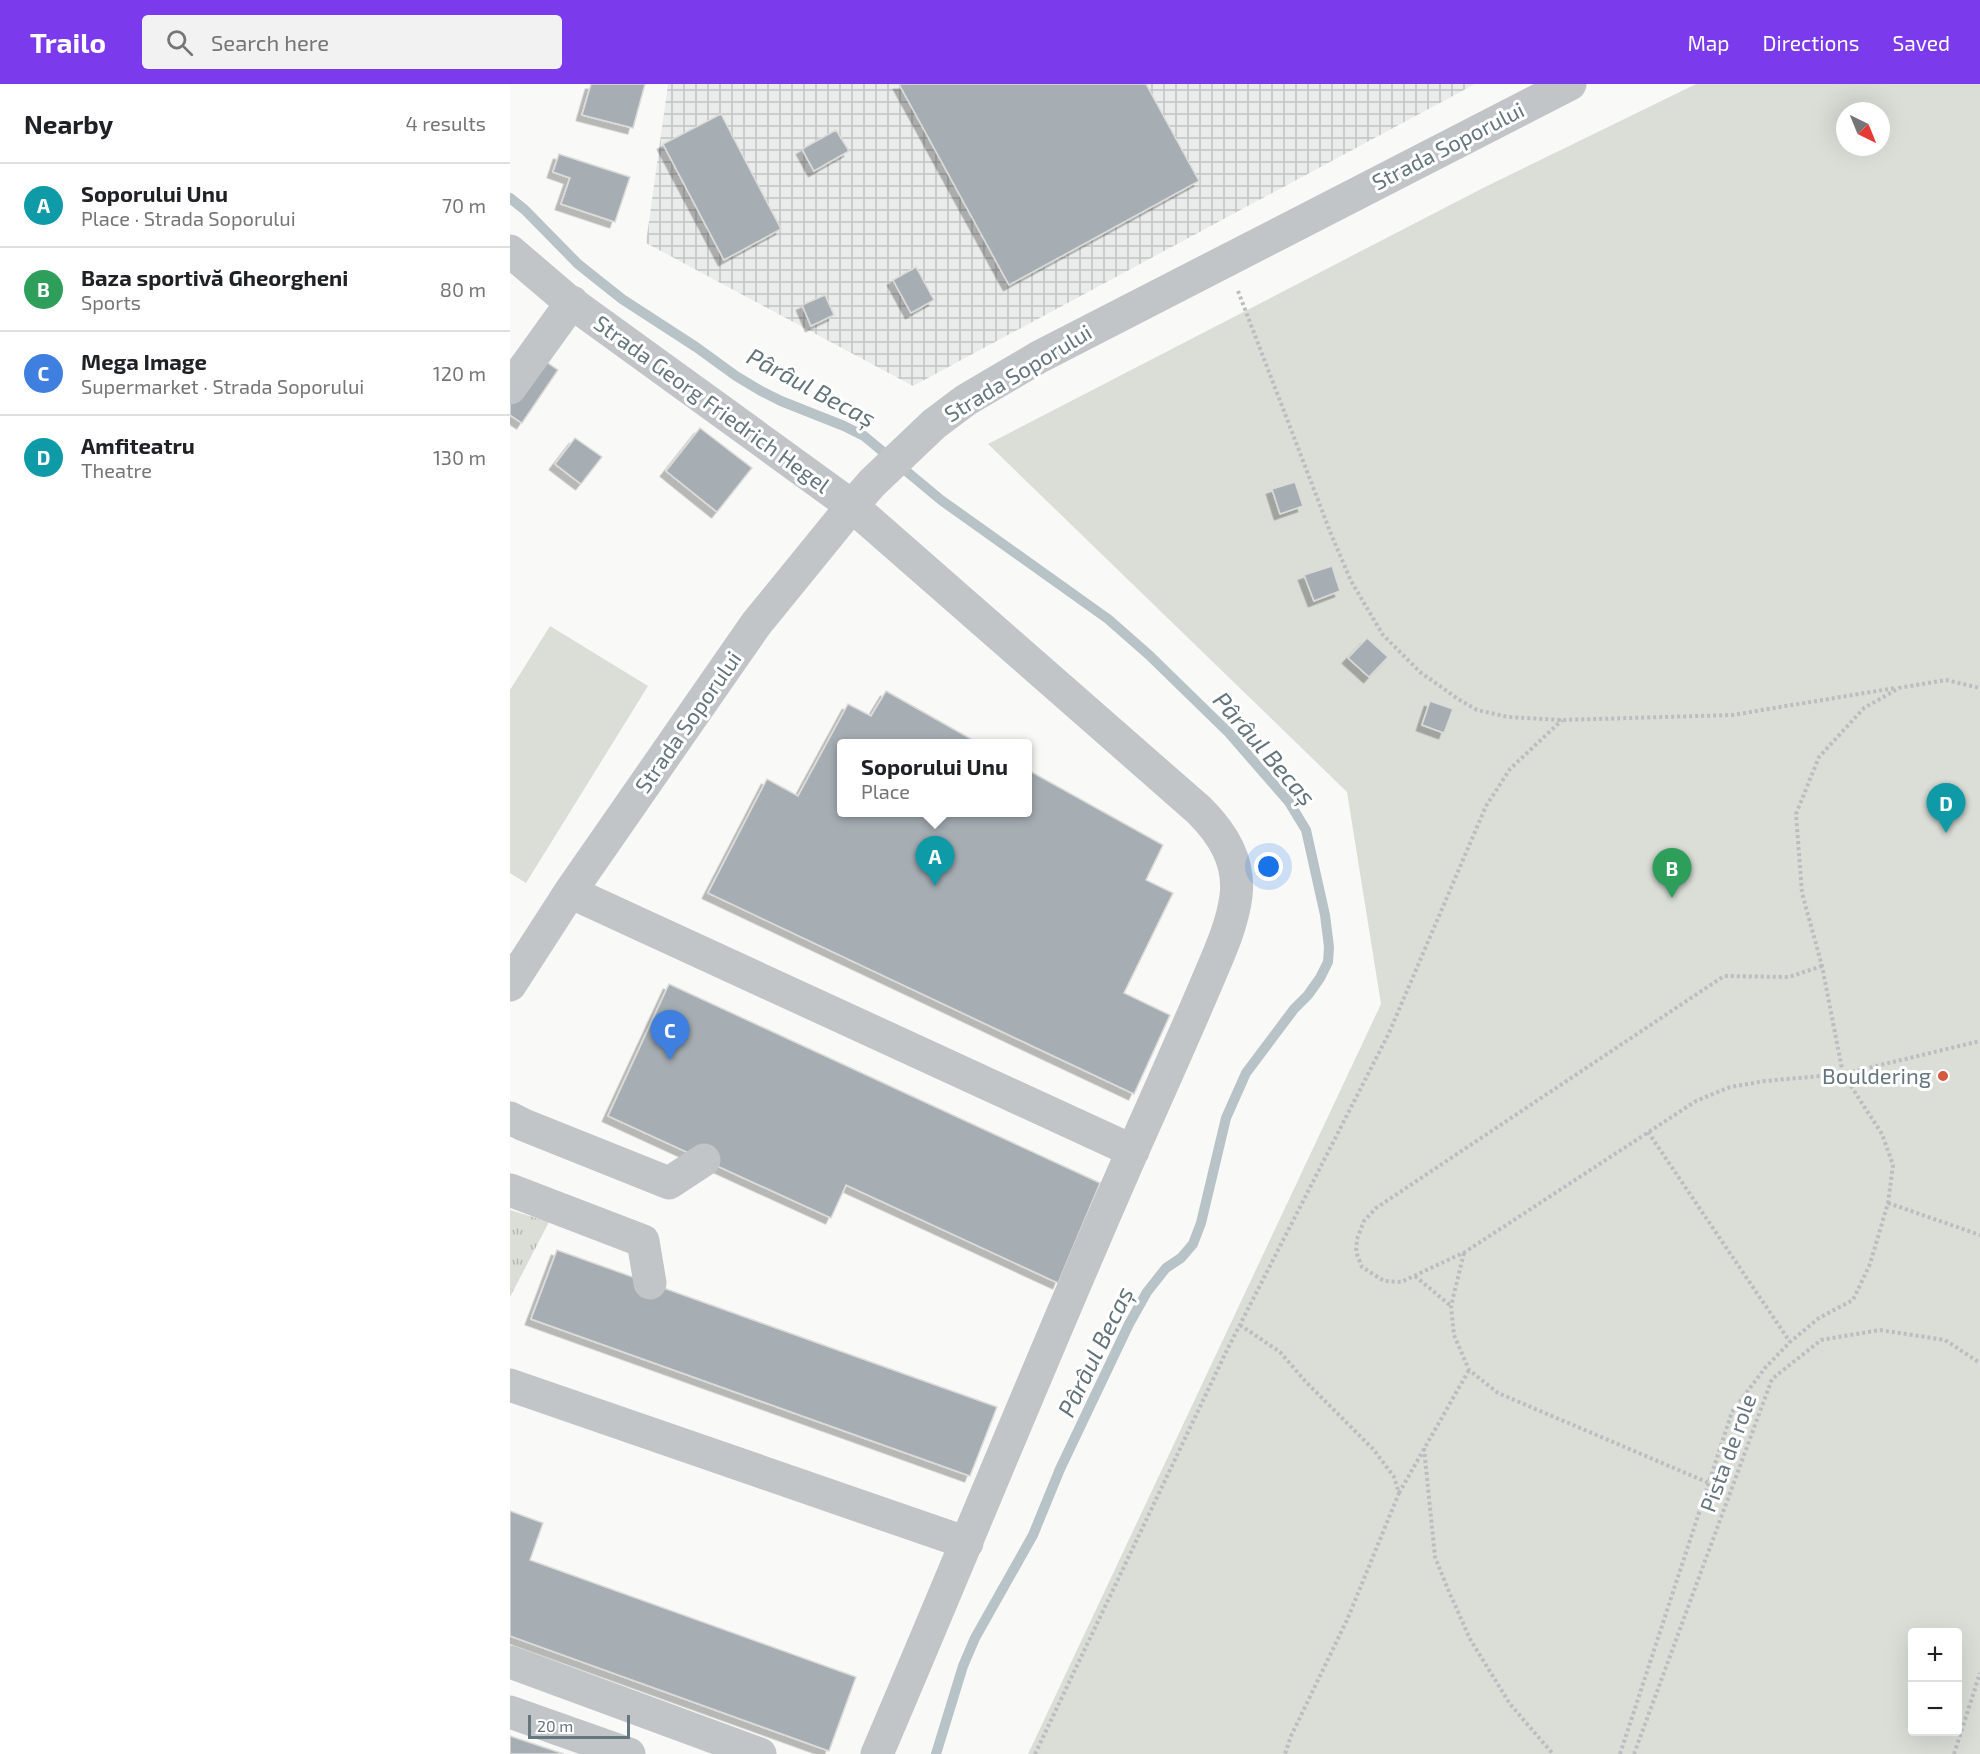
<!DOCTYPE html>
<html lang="en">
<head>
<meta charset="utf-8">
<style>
	body { margin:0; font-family:"Exo 2",sans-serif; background:#f2f2f2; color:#202124 }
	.controls { position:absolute; right:18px; bottom:18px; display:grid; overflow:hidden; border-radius:6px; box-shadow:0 6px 24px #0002 }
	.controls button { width:54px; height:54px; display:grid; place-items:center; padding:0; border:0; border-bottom:2px solid #e0e0e0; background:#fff; color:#202124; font:30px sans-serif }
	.compass { position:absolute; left:1326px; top:18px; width:54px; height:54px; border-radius:50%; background:#fff; box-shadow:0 6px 24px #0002; rotate:137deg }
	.scale { position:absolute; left:18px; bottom:15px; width:102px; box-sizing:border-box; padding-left:6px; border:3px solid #66767f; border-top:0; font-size:16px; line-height:21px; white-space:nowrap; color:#66767f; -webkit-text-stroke:4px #fff; paint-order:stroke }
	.you { position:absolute; left:759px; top:783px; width:21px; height:21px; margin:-15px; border:4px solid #fff; border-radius:50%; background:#1a73e8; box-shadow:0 0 0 9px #1a73e833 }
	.badge { display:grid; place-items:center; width:39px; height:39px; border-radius:50%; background:#7c3aed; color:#fff; font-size:20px; font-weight:700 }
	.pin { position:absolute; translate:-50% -50px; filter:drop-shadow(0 2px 3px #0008) }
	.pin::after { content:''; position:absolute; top:32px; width:21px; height:18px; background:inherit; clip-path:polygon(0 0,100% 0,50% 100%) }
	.popup { position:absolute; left:327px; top:655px; width:195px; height:78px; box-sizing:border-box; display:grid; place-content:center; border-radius:6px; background:#fff; filter:drop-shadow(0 2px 4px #0005); font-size:20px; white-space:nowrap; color:#757577 }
	.popup b { font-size:22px; color:#202124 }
	.popup::after { content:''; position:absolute; left:50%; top:100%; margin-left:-12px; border:12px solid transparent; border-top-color:#fff }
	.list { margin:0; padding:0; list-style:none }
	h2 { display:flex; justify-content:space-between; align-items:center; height:78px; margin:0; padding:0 24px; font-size:26px }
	h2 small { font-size:20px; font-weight:400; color:#757577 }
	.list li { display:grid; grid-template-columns:39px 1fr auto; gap:18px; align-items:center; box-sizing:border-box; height:84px; padding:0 24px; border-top:2px solid #e0e0e0 }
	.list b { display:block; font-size:22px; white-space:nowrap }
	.list p { margin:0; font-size:20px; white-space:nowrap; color:#757577 }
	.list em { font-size:20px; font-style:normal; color:#757577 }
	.icon { flex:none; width:33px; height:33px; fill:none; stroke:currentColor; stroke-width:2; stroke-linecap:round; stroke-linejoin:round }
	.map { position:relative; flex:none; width:1470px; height:1670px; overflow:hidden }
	header { display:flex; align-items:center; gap:36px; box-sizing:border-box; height:84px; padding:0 30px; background:#7c3aed; color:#fff }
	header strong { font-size:28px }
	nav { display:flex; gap:33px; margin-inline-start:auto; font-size:21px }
	.search { width:420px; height:54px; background:#f2f2f2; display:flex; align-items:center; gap:15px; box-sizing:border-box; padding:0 21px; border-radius:6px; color:#757577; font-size:22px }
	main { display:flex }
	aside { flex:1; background:#fff }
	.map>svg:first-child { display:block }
</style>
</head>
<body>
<header>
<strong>Trailo</strong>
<div class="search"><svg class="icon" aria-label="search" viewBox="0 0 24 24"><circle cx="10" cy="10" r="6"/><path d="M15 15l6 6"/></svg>Search here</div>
<nav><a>Map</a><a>Directions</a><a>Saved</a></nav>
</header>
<main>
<aside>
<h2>Nearby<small>4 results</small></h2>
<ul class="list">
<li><span class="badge" style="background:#0f9aa8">A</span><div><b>Soporului Unu</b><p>Place · Strada Soporului</p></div><em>70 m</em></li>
<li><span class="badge" style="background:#2e9e5b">B</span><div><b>Baza sportivă Gheorgheni</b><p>Sports</p></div><em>80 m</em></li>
<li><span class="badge" style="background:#3f7fe0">C</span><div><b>Mega Image</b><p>Supermarket · Strada Soporului</p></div><em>120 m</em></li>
<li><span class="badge" style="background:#0f9aa8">D</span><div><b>Amfiteatru</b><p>Theatre</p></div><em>130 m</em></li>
</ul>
</aside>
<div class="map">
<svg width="1470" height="1670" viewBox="0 0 1470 1670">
	<defs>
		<pattern id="industrial-grid" width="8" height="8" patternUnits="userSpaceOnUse" patternTransform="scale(1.5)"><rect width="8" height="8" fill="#eaebeb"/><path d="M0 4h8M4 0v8" fill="none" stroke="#c1c3c4"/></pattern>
		<pattern id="grass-tufts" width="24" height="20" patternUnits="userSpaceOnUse" patternTransform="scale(1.5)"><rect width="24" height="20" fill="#daded7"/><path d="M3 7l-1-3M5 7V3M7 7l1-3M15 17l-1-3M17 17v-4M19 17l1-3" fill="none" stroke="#b5b9b4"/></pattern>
		<filter id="shadow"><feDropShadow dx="-5.5" dy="5.5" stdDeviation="0" flood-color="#0004"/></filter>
	</defs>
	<rect width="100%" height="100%" fill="#f9f9f7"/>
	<path fill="url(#industrial-grid)" d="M 158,0 L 965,0 L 403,302 L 136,159 Z"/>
	<path fill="url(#grass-tufts)" d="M 0,1126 L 39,1138 L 0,1213 Z"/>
	<path fill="#daded7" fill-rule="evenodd" d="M 1186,0 L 1470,0 L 1470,1670 L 518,1670 L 871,920 L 837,708 L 478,360 L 975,103 ZM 1335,27 L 1371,27 L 1371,63 L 1335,63 ZM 1402,1548 L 1448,1548 L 1448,1648 L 1402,1648 Z
		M 40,542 L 138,602 L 16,799 L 0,789 L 0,606 Z"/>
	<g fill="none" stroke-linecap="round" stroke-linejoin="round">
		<path stroke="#b8c3c7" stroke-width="10" d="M 0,114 L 15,126 L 68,180 L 112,215 L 186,263 L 226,292 L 251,307 L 271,317 L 334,342 L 354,352 L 431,416 L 598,535 L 639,571 L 719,649 L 779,718 L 796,746 L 815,831 L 819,863 L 818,878 L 810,894 L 798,911 L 784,925 L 736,989 L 716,1034 L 691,1139 L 683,1160 L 671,1174 L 656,1184 L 637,1208 L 619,1240 L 550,1385 L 523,1451 L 465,1554 L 453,1582 L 426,1670"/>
	</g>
	<path fill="#a6aeb4" stroke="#dbdbda" stroke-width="1.5" filter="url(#shadow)" d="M 81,0 L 135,0 L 123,44 L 72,31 Z
		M 389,0 L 636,0 L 689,97 L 499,201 Z
		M 211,30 L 271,145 L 214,176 L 153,60 Z
		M 326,46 L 339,67 L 304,87 L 292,65 Z
		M 49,70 L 120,93 L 105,138 L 51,120 L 60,94 L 43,88 Z
		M 406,183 L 424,216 L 401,229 L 383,196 Z
		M 315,211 L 324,231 L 301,242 L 292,221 Z
		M 29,273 L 48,286 L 12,339 L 0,331 L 0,314 Z
		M 190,344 L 242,384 L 207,428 L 156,387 Z
		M 65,354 L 92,373 L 71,400 L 45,380 Z
		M 785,398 L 793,422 L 770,430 L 762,405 Z
		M 822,482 L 830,507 L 804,517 L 794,491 Z
		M 857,554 L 878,573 L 859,593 L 838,574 Z
		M 376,607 L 470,660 L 332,660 L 332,728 L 518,728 L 518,686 L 653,761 L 636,796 L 663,809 L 614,909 L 660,931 L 624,1010 L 198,809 L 257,695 L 288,712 L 338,620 L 361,632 Z
		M 920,617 L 943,625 L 934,649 L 912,641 Z
		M 159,900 L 590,1099 L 548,1199 L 336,1101 L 321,1134 L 98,1032 Z
		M 47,1166 L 487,1323 L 460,1392 L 21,1235 Z
		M 0,1427 L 33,1439 L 20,1476 L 346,1593 L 319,1667 L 0,1552 Z
		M 0,1652 L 54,1670 L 0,1670 Z"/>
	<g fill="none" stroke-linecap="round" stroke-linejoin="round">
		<path stroke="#bbbec0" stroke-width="4" stroke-dasharray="3 3" stroke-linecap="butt" d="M 728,207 L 821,450 L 841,497 L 873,551 L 910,588 L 948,615 L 967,626 L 998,633 L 1052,636 L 1222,631 L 1385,604
			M 1312,882 L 1279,893 L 1214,892 L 866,1124 L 854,1137 L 847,1155 L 846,1168 L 852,1183 L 874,1197 L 891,1198 L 955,1168 L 1186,1017 L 1220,1003 L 1255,997 L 1333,990 L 1470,957
			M 1138,1048 L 1280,1258
			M 1378,1119 L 1470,1151
			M 954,1169 L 941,1222 L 944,1251 L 959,1286 L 988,1309 L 1199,1399
			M 905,1192 L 941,1222
			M 730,1241 L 770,1268 L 796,1298 L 864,1366 L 884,1393 L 889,1409 L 837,1536 L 781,1652 L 775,1670
			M 914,1364 L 925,1473 L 937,1503 L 960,1555 L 1000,1620 L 1043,1670
			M 889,1409 L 959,1286
			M 525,1670 L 717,1266 L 879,949 L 976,722 L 1000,685 L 1052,636
			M 1110,1670 L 1222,1328 L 1255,1284 L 1280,1258 L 1309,1234 L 1343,1216 L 1360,1180 L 1378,1119 L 1383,1081 L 1372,1050 L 1333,990 L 1312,882 L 1292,809 L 1286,730 L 1309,673 L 1354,624 L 1389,604 L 1436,596 L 1470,604
			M 1124,1670 L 1262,1295 L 1311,1256 L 1370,1246 L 1435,1256 L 1470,1279
			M 1444,1670 L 1470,1589"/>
		<path stroke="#c1c5c8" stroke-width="33" d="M 0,167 L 55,214 L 342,422 L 689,726 C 713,750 730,777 726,812 C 722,844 706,876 694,905 C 671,959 647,1012 623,1066 C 535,1266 453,1469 367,1670
			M 0,304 L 62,218
			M 60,808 L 623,1067
			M 0,901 L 60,808 L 246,540 L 342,422 L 362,399 L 424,340 L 456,316 L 529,273 L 1060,0
			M 0,1034 L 14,1041 L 159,1099 L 194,1076
			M 0,1106 L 133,1157 L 140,1199
			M 0,1301 L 457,1459
			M 0,1578 L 250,1670
			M 0,1628 L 119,1670"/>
	</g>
	<circle fill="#d35a3e" stroke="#fff" stroke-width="2" cx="1433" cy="992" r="6"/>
	<g text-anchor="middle" stroke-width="6" stroke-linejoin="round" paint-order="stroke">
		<g font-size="22" fill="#66767f" stroke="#fff">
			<text transform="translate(938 62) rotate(-27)" y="8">Strada Soporului</text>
			<text transform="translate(508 289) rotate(-31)" y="8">Strada Soporului</text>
			<text transform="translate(202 320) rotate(36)" y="8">Strada Georg Friedrich Hegel</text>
			<text transform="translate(178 638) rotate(-55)" y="8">Strada Soporului</text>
			<text transform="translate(1218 1369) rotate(-70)" y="8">Pista de role</text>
		</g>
		<g font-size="22" fill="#66767f" stroke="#fff" text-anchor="end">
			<text x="1421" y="1000">Bouldering</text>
		</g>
		<g font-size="24" font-style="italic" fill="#627479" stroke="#fff">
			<text transform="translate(301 304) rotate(28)" y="8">Pârâul Becaș</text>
			<text transform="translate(754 665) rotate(49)" y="8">Pârâul Becaș</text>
			<text transform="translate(586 1268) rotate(-64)" y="8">Pârâul Becaș</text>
		</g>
	</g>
</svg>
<div class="controls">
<button>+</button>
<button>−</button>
</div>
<svg class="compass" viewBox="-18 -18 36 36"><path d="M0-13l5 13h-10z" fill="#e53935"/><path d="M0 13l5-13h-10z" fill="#757577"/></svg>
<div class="scale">20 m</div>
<div class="you"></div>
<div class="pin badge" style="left:425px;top:802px;background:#0f9aa8">A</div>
<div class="popup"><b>Soporului Unu</b>Place</div>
<div class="pin badge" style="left:1162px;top:814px;background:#2e9e5b">B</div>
<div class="pin badge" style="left:160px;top:976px;background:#3f7fe0">C</div>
<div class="pin badge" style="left:1436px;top:749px;background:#0f9aa8">D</div>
</div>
</main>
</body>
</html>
